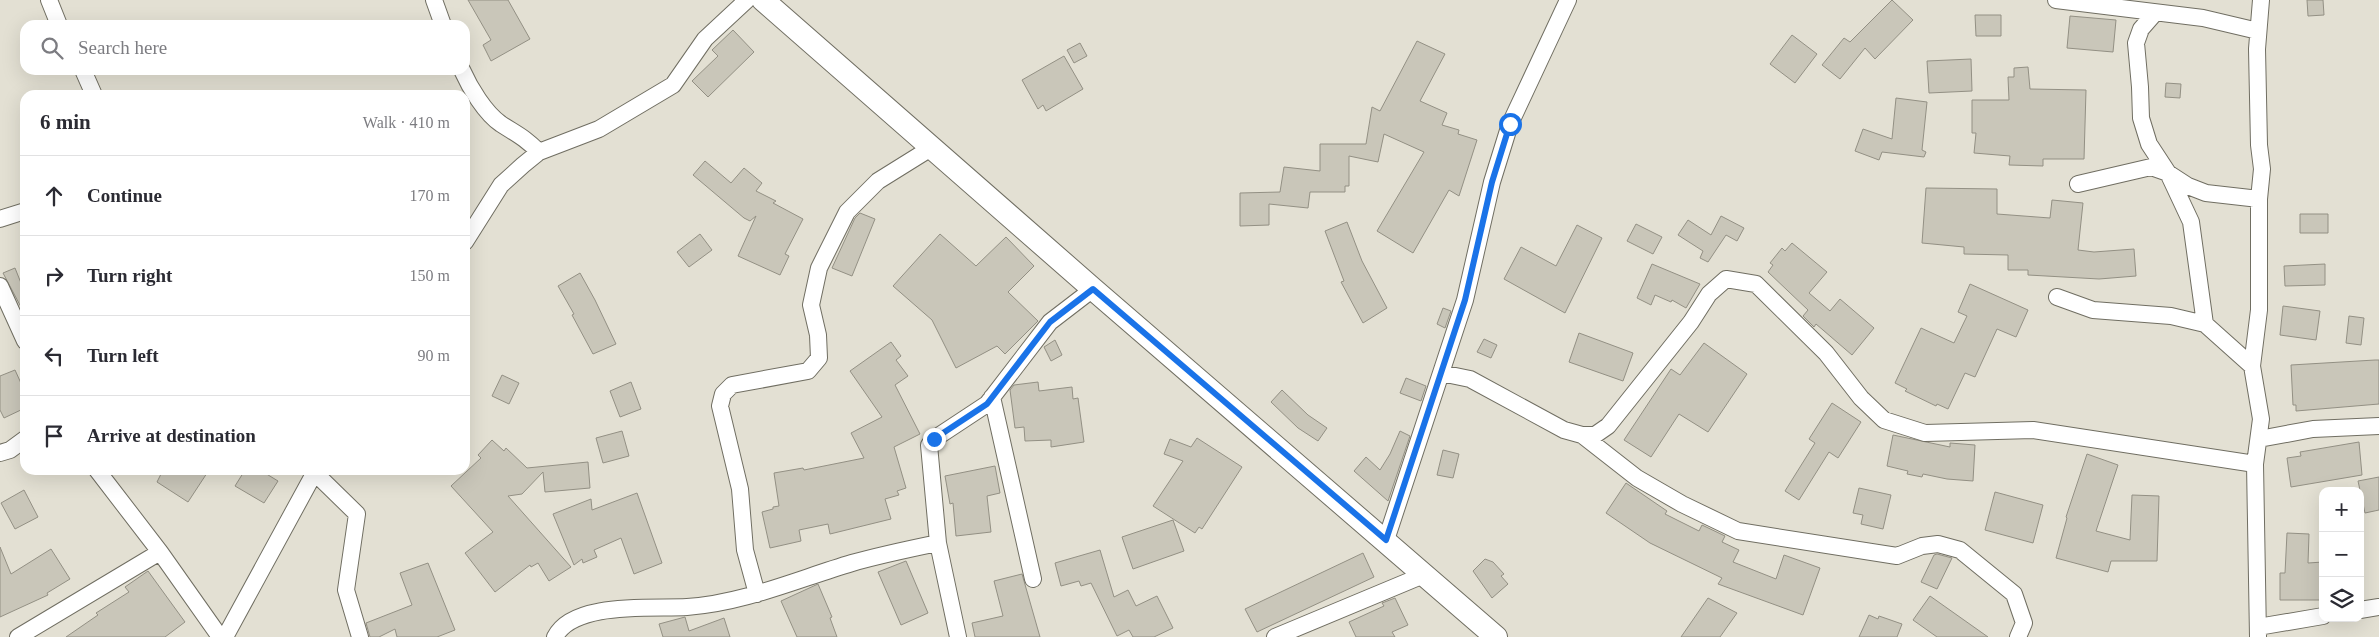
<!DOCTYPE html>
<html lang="en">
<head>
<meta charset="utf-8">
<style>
	body { margin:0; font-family:"Times New Roman",serif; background:#f7f7f7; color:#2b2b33 }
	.controls { position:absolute; right:15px; bottom:15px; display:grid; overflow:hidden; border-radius:10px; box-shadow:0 5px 20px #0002 }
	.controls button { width:45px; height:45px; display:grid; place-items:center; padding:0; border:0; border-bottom:1px solid #e1e1e2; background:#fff; color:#2b2b33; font:25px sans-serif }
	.stop { position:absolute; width:15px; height:15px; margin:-11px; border:4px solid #1a73e8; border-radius:50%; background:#fff }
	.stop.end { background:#1a73e8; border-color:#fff; box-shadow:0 1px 5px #0008 }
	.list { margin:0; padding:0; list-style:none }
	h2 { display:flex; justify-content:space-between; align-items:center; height:65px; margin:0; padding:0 20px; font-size:21px }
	h2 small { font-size:16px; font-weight:400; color:#7c7c81 }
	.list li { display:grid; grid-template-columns:32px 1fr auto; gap:15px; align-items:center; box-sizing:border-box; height:80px; padding:0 20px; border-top:1px solid #e1e1e2 }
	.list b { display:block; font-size:19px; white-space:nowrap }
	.list em { font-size:16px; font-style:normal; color:#7c7c81 }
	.icon { flex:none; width:28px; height:28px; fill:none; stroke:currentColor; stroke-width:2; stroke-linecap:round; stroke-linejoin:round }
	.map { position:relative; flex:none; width:2379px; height:637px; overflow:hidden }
	.search { position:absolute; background:#fff; box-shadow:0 5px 20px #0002; left:20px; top:20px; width:450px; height:55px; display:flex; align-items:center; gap:12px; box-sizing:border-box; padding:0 18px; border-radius:15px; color:#7c7c81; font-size:19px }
	.panel { position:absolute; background:#fff; box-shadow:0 5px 20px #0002; left:20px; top:90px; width:450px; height:385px; border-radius:15px }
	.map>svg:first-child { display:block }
</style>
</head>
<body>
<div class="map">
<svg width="2379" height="637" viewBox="0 0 2379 637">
	<rect width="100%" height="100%" fill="#e3e0d3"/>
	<path fill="#c9c6b9" stroke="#939084" d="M 468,0 L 508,0 L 530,39 L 491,61 L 483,45 L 491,40 Z
		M 1892,0 L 1913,20 L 1875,59 L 1865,48 L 1840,79 L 1822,65 L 1844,38 L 1850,42 Z
		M 2307,0 L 2323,0 L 2324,15 L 2308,16 Z
		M 1975,15 L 2001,15 L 2001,36 L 1976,36 Z
		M 2070,16 L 2116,20 L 2113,52 L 2067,48 Z
		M 733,30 L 754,52 L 708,97 L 692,81 L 718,56 L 712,50 Z
		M 1792,35 L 1817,54 L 1795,83 L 1770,64 Z
		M 1417,41 L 1445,54 L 1420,101 L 1447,113 L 1442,125 L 1459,130 L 1458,134 L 1477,140 L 1459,196 L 1449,190 L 1413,253 L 1377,231 L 1424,152 L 1384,134 L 1378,162 L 1349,156 L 1349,186 L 1345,186 L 1345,192 L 1310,192 L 1308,208 L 1269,204 L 1269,225 L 1240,226 L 1240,193 L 1280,192 L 1284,167 L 1320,171 L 1320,144 L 1366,144 L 1372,107 L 1380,111 Z
		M 1080,43 L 1087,56 L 1074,63 L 1067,50 Z
		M 1064,56 L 1083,89 L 1046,111 L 1043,105 L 1038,109 L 1022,80 Z
		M 1971,59 L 1972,91 L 1929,93 L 1927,61 Z
		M 2028,67 L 2030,89 L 2086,90 L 2084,159 L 2043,159 L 2043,166 L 2009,165 L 2010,156 L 1974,153 L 1976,133 L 1972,133 L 1972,100 L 2009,100 L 2008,77 L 2014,77 L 2014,68 Z
		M 2166,83 L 2181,84 L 2180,98 L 2165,97 Z
		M 1896,98 L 1927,102 L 1922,150 L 1926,152 L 1924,157 L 1882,152 L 1879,160 L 1855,151 L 1863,129 L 1892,139 Z
		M 705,161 L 731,183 L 744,168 L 762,183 L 756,191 L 776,201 L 773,203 L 803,219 L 785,254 L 789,256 L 780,275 L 738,256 L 756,216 L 750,221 L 744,218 L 693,175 Z
		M 1926,188 L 1997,189 L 1997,214 L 2050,218 L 2052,200 L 2083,203 L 2078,250 L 2094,252 L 2134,249 L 2136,276 L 2099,279 L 2028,275 L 2028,270 L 2008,270 L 2008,255 L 1964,254 L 1964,247 L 1922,243 Z
		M 860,213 L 875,219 L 852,276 L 832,268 L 855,218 Z
		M 2300,214 L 2328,214 L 2328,233 L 2300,233 Z
		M 1721,216 L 1744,228 L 1737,241 L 1726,235 L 1708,262 L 1700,258 L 1703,251 L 1678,235 L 1688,220 L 1711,235 Z
		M 1347,222 L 1362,261 L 1387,308 L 1363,323 L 1341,282 L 1344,281 L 1325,231 Z
		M 1636,224 L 1662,237 L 1653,254 L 1627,241 Z
		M 1577,225 L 1602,238 L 1565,313 L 1504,279 L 1521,247 L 1556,266 Z
		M 700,234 L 712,250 L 689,267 L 677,252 Z
		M 940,234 L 976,266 L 1006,237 L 1034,266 L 1008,292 L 1038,321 L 1005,354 L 997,346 L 956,368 L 932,320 L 893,286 Z
		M 1792,243 L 1827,272 L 1809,293 L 1830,311 L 1840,299 L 1874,328 L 1852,355 L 1816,324 L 1814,327 L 1803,316 L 1808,310 L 1768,272 L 1773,265 L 1770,263 L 1782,248 L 1785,251 Z
		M 1652,264 L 1700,284 L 1686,308 L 1672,300 L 1671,302 L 1655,295 L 1651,305 L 1637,298 Z
		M 2325,264 L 2325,285 L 2285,286 L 2284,266 Z
		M 15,268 L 25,293 L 25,308 L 22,309 L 3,273 Z
		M 580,273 L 595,300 L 616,344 L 593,354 L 572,315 L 574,314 L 558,286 Z
		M 1970,284 L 2028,310 L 2016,337 L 1997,329 L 1975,377 L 1965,373 L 1948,409 L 1937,404 L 1936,406 L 1905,391 L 1907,389 L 1895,383 L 1921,328 L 1954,343 L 1967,316 L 1958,312 Z
		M 2283,306 L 2320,311 L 2316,340 L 2280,335 Z
		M 1443,308 L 1451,311 L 1445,328 L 1437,324 Z
		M 2349,316 L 2364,318 L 2361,345 L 2346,343 Z
		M 1579,333 L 1633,353 L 1623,381 L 1569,362 Z
		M 1484,339 L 1497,345 L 1491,358 L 1477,352 Z
		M 1055,340 L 1062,355 L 1051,361 L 1044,347 Z
		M 891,342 L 901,356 L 896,360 L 908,376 L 895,385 L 920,434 L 894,447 L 906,488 L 897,491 L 899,495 L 885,499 L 891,519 L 830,534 L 828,524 L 799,530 L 801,541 L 770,548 L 762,512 L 773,509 L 773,507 L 779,506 L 774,473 L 803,468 L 804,470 L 864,458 L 851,433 L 882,417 L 850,371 Z
		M 1704,343 L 1747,374 L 1708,432 L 1679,414 L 1651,457 L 1624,440 L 1671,369 L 1680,375 Z
		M 2375,360 L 2379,360 L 2379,404 L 2296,411 L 2296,405 L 2293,405 L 2291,365 Z
		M 15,370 L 25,392 L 25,408 L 4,418 L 0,410 L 0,376 Z
		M 502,375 L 519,383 L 509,404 L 492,396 Z
		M 1406,378 L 1426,386 L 1421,401 L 1400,393 Z
		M 631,382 L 641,409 L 620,417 L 610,391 Z
		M 1038,382 L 1039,391 L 1072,387 L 1073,399 L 1078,398 L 1084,442 L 1051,447 L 1051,440 L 1025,441 L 1024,427 L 1015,428 L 1010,390 L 1014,385 Z
		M 1282,390 L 1308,415 L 1327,428 L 1318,441 L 1298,428 L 1271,402 Z
		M 1832,403 L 1861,422 L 1838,458 L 1829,452 L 1799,500 L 1785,491 L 1815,443 L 1809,439 Z
		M 622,431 L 629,456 L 603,463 L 596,438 Z
		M 1400,431 L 1410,436 L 1388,501 L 1354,471 L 1366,457 L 1380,470 L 1390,454 Z
		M 1893,435 L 1950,447 L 1950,443 L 1975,445 L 1973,481 L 1947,479 L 1923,474 L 1922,477 L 1907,474 L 1908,471 L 1887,466 Z
		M 1197,438 L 1242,467 L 1202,529 L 1199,527 L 1195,533 L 1153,506 L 1183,461 L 1164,454 L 1170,439 L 1191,447 Z
		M 492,440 L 504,451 L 506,448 L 527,468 L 588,462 L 590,488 L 545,492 L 543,472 L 522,494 L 508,496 L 571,567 L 549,581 L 538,563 L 531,567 L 530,565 L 495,592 L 465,553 L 493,532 L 451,486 L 481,458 L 478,455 Z
		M 2359,442 L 2362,475 L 2291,487 L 2287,458 L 2301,456 L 2300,452 Z
		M 1443,450 L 1459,454 L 1453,478 L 1437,475 Z
		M 2087,454 L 2118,465 L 2096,531 L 2130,540 L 2132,495 L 2159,496 L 2157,561 L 2111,561 L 2108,572 L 2056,558 L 2067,518 L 2066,517 Z
		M 995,466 L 1000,493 L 987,496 L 991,532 L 956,536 L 953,503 L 950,504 L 945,476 Z
		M 163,470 L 209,470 L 188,502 L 157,482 Z
		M 245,470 L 260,470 L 278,481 L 264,503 L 235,486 Z
		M 2379,477 L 2379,510 L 2365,513 L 2358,481 Z
		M 1626,483 L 1667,511 L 1665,514 L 1699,531 L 1702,525 L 1725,536 L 1722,542 L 1739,550 L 1733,562 L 1776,579 L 1784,555 L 1820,568 L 1803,615 L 1718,584 L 1722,578 L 1650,543 L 1606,513 Z
		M 1859,488 L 1891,495 L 1883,529 L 1861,524 L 1863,515 L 1853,513 Z
		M 24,490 L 38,517 L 15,529 L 1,503 Z
		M 1995,492 L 2043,505 L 2033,543 L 1985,530 Z
		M 637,493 L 662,563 L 634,574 L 621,538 L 594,550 L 597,557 L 583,563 L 582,559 L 574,565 L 553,514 L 591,499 L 592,510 Z
		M 1173,520 L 1184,551 L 1133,569 L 1122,537 Z
		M 2287,533 L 2309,534 L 2308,563 L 2323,562 L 2323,600 L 2280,600 L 2280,573 L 2285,573 Z
		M 0,547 L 11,574 L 51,549 L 70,579 L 47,593 L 48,595 L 0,617 Z
		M 1100,550 L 1114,597 L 1128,590 L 1136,606 L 1157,596 L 1173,628 L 1154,637 L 1133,637 L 1129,630 L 1117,636 L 1091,583 L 1081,586 L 1079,581 L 1061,586 L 1055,563 Z
		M 1363,553 L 1374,577 L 1257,632 L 1245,609 Z
		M 1937,554 L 1952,558 L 1937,589 L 1921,582 L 1934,555 Z
		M 1485,559 L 1493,562 L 1504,574 L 1501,576 L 1508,584 L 1492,598 L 1473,571 Z
		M 906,561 L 928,613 L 901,625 L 878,572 Z
		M 428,563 L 455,630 L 437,637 L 397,637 L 395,629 L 379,637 L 370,637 L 366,623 L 412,605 L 400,573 Z
		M 148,571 L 185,622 L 165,637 L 66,637 L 98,615 L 96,613 L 129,592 L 125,587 Z
		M 1022,574 L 1040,637 L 975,637 L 972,623 L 1003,616 L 994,581 Z
		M 818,584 L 832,617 L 830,618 L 837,637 L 797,637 L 781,601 Z
		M 1930,596 L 1988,637 L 1937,637 L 1913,620 Z
		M 1395,598 L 1408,625 L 1392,632 L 1395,637 L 1356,637 L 1349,622 L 1384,606 L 1382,603 Z
		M 1708,598 L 1737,613 L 1720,637 L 1681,637 Z
		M 1869,615 L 1878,619 L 1879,616 L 1902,624 L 1897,637 L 1859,637 Z
		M 685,617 L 689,631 L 724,618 L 730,637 L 663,637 L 659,624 Z"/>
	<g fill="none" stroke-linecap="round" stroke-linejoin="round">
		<g stroke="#706e62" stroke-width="18">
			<path id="street" d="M 49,0 L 59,25
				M 434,0 L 443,25
				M 2056,0 L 2203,18 L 2258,31
				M 2155,13 L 2141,29 L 2136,43 L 2140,87 L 2141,118 L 2149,144 L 2168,173 L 2191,222 L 2205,324
				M 83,70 L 94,95
				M 462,70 C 470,88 485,113 501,124 C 518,135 524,137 539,152
				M 2078,184 L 2151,167 L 2168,173 L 2188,186 L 2206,193 L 2259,199
				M 0,219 L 25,211
				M 465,242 L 501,185 L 523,165 L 539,152 L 599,129 L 673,85 L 705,39 L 747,0
				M 0,286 L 25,341
				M 2057,297 L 2093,310 L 2171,316 L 2205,324 L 2252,366
				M 1441,373 L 1470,379 L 1564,430 L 1582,435 L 1595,435 L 1608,426 L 1691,322 L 1709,294 L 1726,279 L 1756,284 L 1826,353 L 1861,398 L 1884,420 L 1925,433 L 2033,430 L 2255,464
				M 992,397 L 1033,579
				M 1582,435 L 1637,478 L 1682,504 L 1738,531 L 1897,556 L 1922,546 L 1938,544 L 1960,550 L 2014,594 L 2024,623 L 2018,637
				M 2259,439 L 2313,429 L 2379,426
				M 0,453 L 10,450 L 25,439
				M 97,470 L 160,552 L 220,637
				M 314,472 L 357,514 L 346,590 L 360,637
				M 1386,540 L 1465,300 L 1492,182 L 1510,124 L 1568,0
				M 757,594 L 745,550 L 740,489 L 720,406 L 723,394 L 732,385 L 808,371 L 819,358 L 818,335 L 811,305 L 819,268 L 847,212 L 878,181 L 931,148
				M 2360,610 L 2379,607
				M 2258,627 L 2323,616
				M 18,637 L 160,552
				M 225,637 L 316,470
				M 555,637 C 573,601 652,609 687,607 C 744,603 798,579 852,563 C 880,555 909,549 938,543
				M 958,637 L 938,543 L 929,445 L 934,439 L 987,404 L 1050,322 L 1093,289
				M 1275,637 L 1426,574
				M 2258,637 L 2255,464 L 2261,419 L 2252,366 L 2259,310 L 2259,199 L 2262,169 L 2259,145 L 2257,49 L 2261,0"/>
		</g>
		<g stroke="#706e62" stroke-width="24">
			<path id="secondary" d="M 763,0 L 1093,289 L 1496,637"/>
		</g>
		<use href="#street" stroke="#fff" stroke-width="16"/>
		<use href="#secondary" stroke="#fff" stroke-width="22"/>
	</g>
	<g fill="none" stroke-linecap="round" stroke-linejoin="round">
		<path stroke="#1a73e8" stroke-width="6" d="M 934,439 L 987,404 L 1050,322 L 1093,289 L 1386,540 L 1465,300 L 1492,182 L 1510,124"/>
	</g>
</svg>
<div class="controls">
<button>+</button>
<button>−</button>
<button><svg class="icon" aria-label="layers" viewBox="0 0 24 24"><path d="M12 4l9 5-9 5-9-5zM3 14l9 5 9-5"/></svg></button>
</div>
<div class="stop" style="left:1510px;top:124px"></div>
<div class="stop end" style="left:934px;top:439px"></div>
<div class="search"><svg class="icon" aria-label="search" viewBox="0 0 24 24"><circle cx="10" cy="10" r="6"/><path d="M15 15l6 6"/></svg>Search here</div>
<section class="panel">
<h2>6 min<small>Walk · 410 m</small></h2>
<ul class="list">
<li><svg class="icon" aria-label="ahead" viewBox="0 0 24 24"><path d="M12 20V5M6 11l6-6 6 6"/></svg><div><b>Continue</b></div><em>170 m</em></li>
<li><svg class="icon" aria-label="right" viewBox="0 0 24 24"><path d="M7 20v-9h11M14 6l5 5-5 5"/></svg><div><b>Turn right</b></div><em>150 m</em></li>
<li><svg class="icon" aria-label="left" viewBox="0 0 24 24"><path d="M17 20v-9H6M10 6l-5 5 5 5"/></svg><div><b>Turn left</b></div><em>90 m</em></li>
<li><svg class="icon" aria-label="arrive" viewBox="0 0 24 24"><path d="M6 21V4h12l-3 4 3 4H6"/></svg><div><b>Arrive at destination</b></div></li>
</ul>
</section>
</div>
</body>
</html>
